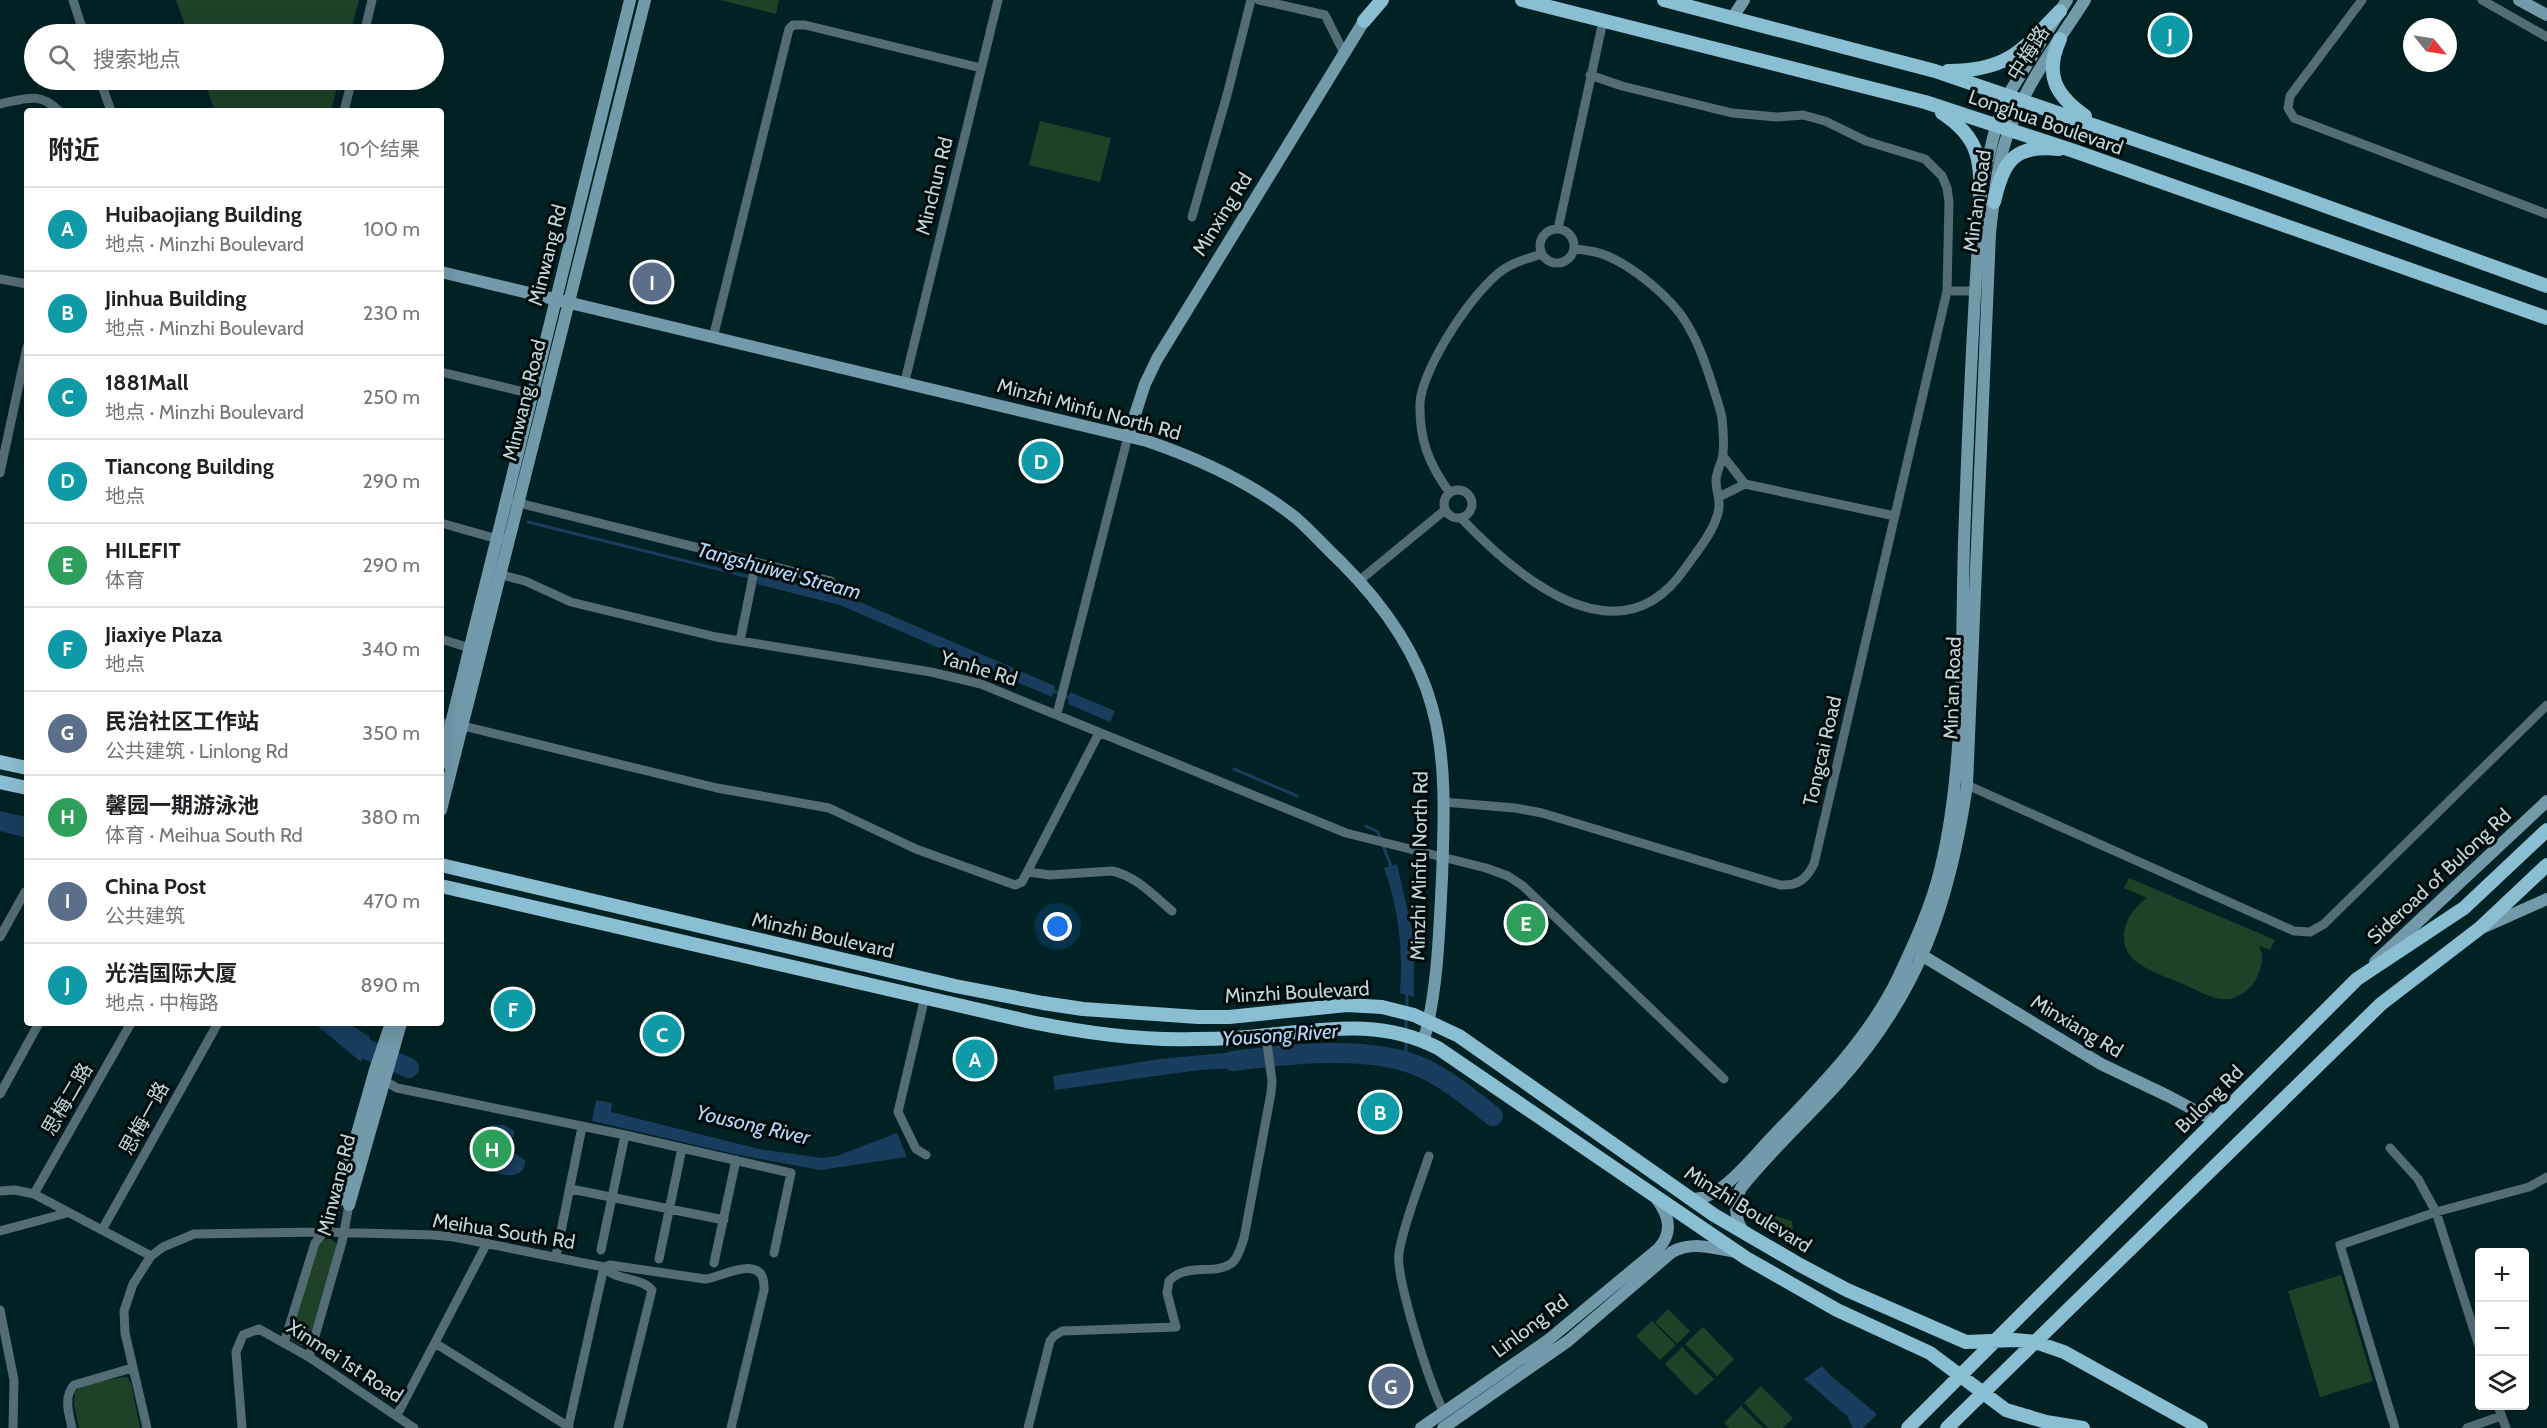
<!DOCTYPE html>
<html lang="zh">
<head>
<meta charset="utf-8">
<style>
	body { margin:0; font-family:Cabin,"Noto Sans SC",sans-serif; background:#f2f2f2; color:#202124 }
	.controls { position:absolute; right:18px; bottom:18px; display:grid; overflow:hidden; border-radius:6px; box-shadow:0 6px 24px #0002 }
	.controls button { width:54px; height:54px; display:grid; place-items:center; padding:0; border:0; border-bottom:2px solid #e0e0e0; background:#fff; color:#202124; font:30px sans-serif }
	.compass { position:absolute; left:2403px; top:18px; width:54px; height:54px; border-radius:50%; background:#fff; box-shadow:0 6px 24px #0002; rotate:120deg }
	.you { position:absolute; left:1058px; top:927px; width:21px; height:21px; margin:-15px; border:4px solid #fff; border-radius:50%; background:#1a73e8; box-shadow:0 0 0 9px #1a73e833 }
	.badge { display:grid; place-items:center; width:39px; height:39px; border-radius:50%; background:#d93025; color:#fff; font-size:20px; font-weight:700 }
	.pin { position:absolute; translate:-50% -50%; border:3px solid #fff; box-shadow:0 2px 6px #0006 }
	.list { margin:0; padding:0; list-style:none }
	h2 { display:flex; justify-content:space-between; align-items:center; height:78px; margin:0; padding:0 24px; font-size:26px }
	h2 small { font-size:20px; font-weight:400; color:#757577 }
	.list li { display:grid; grid-template-columns:39px 1fr auto; gap:18px; align-items:center; box-sizing:border-box; height:84px; padding:0 24px; border-top:2px solid #e0e0e0 }
	.list b { display:block; font-size:22px; white-space:nowrap }
	.list p { margin:0; font-size:20px; white-space:nowrap; color:#757577 }
	.list em { font-size:20px; font-style:normal; color:#757577 }
	.icon { flex:none; width:33px; height:33px; fill:none; stroke:currentColor; stroke-width:2; stroke-linecap:round; stroke-linejoin:round }
	.map { position:relative; flex:none; width:2547px; height:1428px; overflow:hidden }
	.search { position:absolute; background:#fff; box-shadow:0 6px 24px #0002; left:24px; top:24px; width:420px; height:66px; display:flex; align-items:center; gap:15px; box-sizing:border-box; padding:0 21px; border-radius:33px; color:#757577; font-size:22px }
	.panel { position:absolute; background:#fff; box-shadow:0 6px 24px #0002; left:24px; top:108px; width:420px; height:918px; border-radius:6px }
	.map>svg:first-child { display:block }
</style>
</head>
<body>
<div class="map">
<svg width="2547" height="1428" viewBox="0 0 2547 1428">
	<rect width="100%" height="100%" fill="#002224"/>
	<path fill="#1e4128" d="M 176,0 L 359,0 L 350,34 L 188,34 Z
		M 720,0 L 779,0 L 776,14 Z
		M 204,80 L 339,80 L 331,111 L 215,111 Z
		M 1040,121 L 1111,138 L 1100,182 L 1029,165 Z
		M 2129,878 L 2275,940 L 2270,950 L 2259,946 C 2264,955 2263,963 2259,972 C 2255,985 2244,996 2230,999 C 2214,1001 2197,990 2183,984 C 2169,978 2153,973 2141,965 C 2112,948 2124,913 2147,898 L 2124,888 Z
		M 1766,1213 L 1792,1221 L 1793,1230 L 1790,1235 L 1762,1219 L 1762,1215 Z
		M 330,1238 L 336,1243 L 336,1248 L 308,1343 L 301,1346 L 289,1338 L 316,1248 L 322,1240 Z
		M 2341,1275 L 2373,1381 L 2320,1397 L 2288,1291 Z
		M 1668,1309 L 1690,1331 L 1677,1344 L 1655,1322 Z
		M 1652,1321 L 1676,1345 L 1660,1360 L 1636,1336 Z
		M 1703,1327 L 1734,1359 L 1717,1376 L 1685,1344 Z
		M 1682,1347 L 1714,1379 L 1696,1396 L 1665,1364 Z
		M 123,1377 L 127,1377 L 131,1383 L 140,1428 L 79,1428 L 74,1405 L 75,1392 L 82,1385 Z
		M 1761,1386 L 1793,1418 L 1783,1428 L 1768,1428 L 1744,1403 Z
		M 1741,1406 L 1763,1428 L 1729,1428 L 1724,1423 Z"/>
	<path fill="#183d5f" d="M 760,573 L 860,602 L 1055,686 L 1052,697 L 840,605 L 757,584 Z
		M 1070,692 L 1115,711 L 1110,722 L 1068,704 Z
		M 0,811 L 27,817 L 27,838 L 0,831 Z
		M 1397,864 L 1414,939 L 1414,997 L 1400,993 C 1403,950 1399,909 1384,868 Z
		M 314,1023 L 348,1023 L 370,1037 L 361,1062 Z
		M 1352,1047 L 1351,1062 L 1313,1058 L 1280,1061 L 1281,1049 Z
		M 1372,1048 L 1397,1053 L 1432,1064 L 1423,1078 L 1394,1065 L 1371,1062 Z
		M 1256,1050 L 1257,1062 L 1252,1067 L 1199,1070 L 1055,1090 L 1053,1076 L 1160,1059 Z
		M 1451,1076 L 1496,1110 L 1490,1121 L 1460,1099 L 1443,1089 Z
		M 596,1100 L 612,1103 L 611,1112 L 759,1149 L 822,1158 L 837,1156 L 897,1133 L 907,1157 L 820,1170 L 734,1154 L 592,1121 Z
		M 493,1125 L 504,1125 L 514,1131 L 514,1136 L 506,1142 L 506,1148 L 525,1160 C 527,1189 470,1173 477,1142 C 478,1133 485,1128 493,1125 Z
		M 1822,1366 L 1831,1376 L 1877,1414 L 1863,1428 L 1853,1428 L 1847,1416 L 1804,1379 Z"/>
	<g fill="none" stroke-linecap="round" stroke-linejoin="round">
		<path stroke="#183d5f" stroke-width="3" d="M 528,522 L 762,580
			M 1051,690 L 1072,699
			M 1234,769 L 1297,796
			M 1366,826 L 1378,832 L 1392,869
			M 1407,1008 L 1407,994
			M 1406,1032 L 1406,1018
			M 1406,1059 L 1406,1039"/>
		<path stroke="#183d5f" stroke-width="20" d="M 332,1023 L 366,1049 L 409,1068
			M 1233,1061 C 1287,1054 1374,1044 1425,1069 C 1450,1081 1471,1099 1493,1116"/>
		<path stroke="#546c76" stroke-width="9" d="M 73,0 L 84,34
			M 1259,0 L 1325,15 L 1344,53
			M 2362,0 L 2290,96 L 2288,108 L 2294,118 L 2547,214
			M 2482,0 L 2547,37
			M 364,34 L 372,0
			M 1590,75 L 1622,86 L 1732,113 L 1777,117 L 1803,115 L 1825,121 L 1866,141 L 1925,159 L 1942,176 L 1947,188 L 1949,202 L 1947,291
			M 100,80 L 111,111
			M 0,104 C 24,99 40,91 59,111
			M 344,111 L 352,80
			M 1192,217 L 1227,95 L 1251,0
			M 1558,229 L 1603,21
			M1540 246a17 17 0 1 1 34 0a17 17 0 1 1-34 0Z
			M 0,279 L 27,284
			M 713,338 L 789,29 L 793,25 L 805,25 L 981,68
			M 441,372 L 532,394
			M 905,381 L 998,0
			M 1723,456 L 1745,484
			M 0,473 L 27,347
			M1444 504a14 14 0 1 1 28 0a14 14 0 1 1-28 0Z
			M 1450,493 C 1429,465 1419,439 1420,403 C 1422,368 1474,289 1504,269 C 1516,261 1529,258 1542,254
			M 1719,497 L 1745,484 L 1895,516
			M 515,502 L 831,581
			M 1461,518 C 1518,578 1620,665 1686,567 C 1698,550 1716,529 1719,508 C 1720,498 1716,490 1716,481 C 1716,473 1720,466 1722,459 C 1725,448 1723,429 1722,418 C 1720,408 1716,397 1713,387 C 1706,365 1699,344 1687,324 C 1672,298 1633,266 1605,255 C 1595,251 1584,250 1574,249
			M 441,523 L 501,540
			M 494,573 L 525,581 L 571,602 L 716,637 L 931,672 L 981,684 L 1346,833 L 1486,868 L 1508,876 L 1523,886 L 1724,1079
			M 1360,580 L 1445,510
			M 441,639 L 470,648
			M 740,641 L 756,562
			M 1057,714 L 1128,436
			M 441,723 L 463,726 L 717,788 L 829,808 L 916,849 L 1015,885 L 1022,882 L 1099,733
			M 1967,785 L 2294,931 L 2310,932 L 2324,924 L 2547,705
			M 1443,802 L 1515,808 L 1542,813 L 1780,885 C 1797,886 1806,880 1814,864 L 1947,291 L 1975,291
			M 1028,872 L 1050,875 L 1112,871 C 1136,876 1153,895 1172,911
			M 0,937 L 25,892 L 27,894
			M 925,997 L 898,1112 L 916,1149 L 926,1155
			M 381,1079 L 397,1088 L 625,1135 L 791,1173 L 774,1253
			M 0,1094 L 39,1023
			M 2390,1148 L 2418,1179 L 2436,1212 L 2480,1349
			M 1429,1156 C 1420,1184 1403,1225 1399,1253 C 1395,1276 1431,1390 1444,1412
			M 571,1189 L 724,1220
			M 0,1191 L 15,1190 L 34,1194 L 151,1256
			M 34,1194 L 131,1023
			M 102,1230 L 218,1023
			M 0,1231 L 67,1213
			M 601,1250 L 625,1135
			M 556,1256 L 582,1127
			M 659,1259 L 682,1148
			M 714,1263 L 736,1160
			M 0,1310 L 14,1380 L 13,1428
			M 284,1343 L 315,1243 L 332,1222 L 338,1201
			M 435,1343 L 569,1427
			M 309,1357 L 342,1242 L 349,1205
			M 2498,1406 L 2506,1428
			M 397,1415 L 487,1243
			M 72,1428 C 69,1414 63,1397 74,1385 L 132,1368
			M 147,1428 L 125,1333 L 124,1311 L 133,1284 L 151,1256 L 163,1247 L 194,1234 L 323,1232 L 433,1235 L 454,1237 L 604,1267 L 568,1428
			M 242,1428 L 236,1352 L 243,1335 L 259,1329 L 309,1357 L 414,1428
			M 618,1428 L 652,1290 C 639,1276 615,1281 604,1267 L 610,1265 L 705,1279 C 721,1278 766,1250 764,1290 L 731,1428
			M 1028,1428 L 1050,1341 L 1054,1336 L 1062,1331 L 1176,1327 L 1167,1293 L 1169,1281 C 1186,1262 1215,1276 1232,1263 C 1239,1257 1241,1246 1244,1238 L 1271,1093 L 1272,1081 L 1266,1036
			M 2395,1428 L 2340,1245 L 2436,1212 L 2529,1187 L 2547,1177
			M 2467,1428 L 2501,1416"/>
		<path stroke="#729aaa" stroke-width="12" d="M 2519,0 L 2547,15
			M 1733,17 L 1744,0
			M 1983,179 L 1996,126 L 2008,95 L 2067,0
			M 441,272 L 1147,441 C 1200,459 1252,483 1296,518 C 1312,532 1326,548 1341,562 C 1382,603 1417,651 1432,707 C 1447,759 1444,824 1442,878 C 1439,934 1438,987 1424,1040
			M 1128,436 L 1145,384 L 1157,359 L 1364,21
			M 441,764 L 630,0
			M 441,810 L 645,0
			M 2484,927 L 2547,899
			M 1923,956 L 2101,1064 L 2168,1096 L 2215,1121
			M 2375,962 L 2547,801
			M 1688,1198 C 1717,1206 1755,1154 1774,1135 C 1819,1088 1868,1039 1897,980 C 1914,944 1932,905 1941,866 C 1965,766 1961,645 1964,542 C 1968,427 1973,313 1981,199
			M 338,1201 L 375,1070 L 391,1023
			M 349,1205 L 401,1023
			M 1745,1233 C 1734,1221 1734,1202 1741,1188 C 1771,1150 1808,1117 1840,1081 C 1920,991 1950,902 1967,785 L 1990,233 C 1994,198 1997,161 2010,128 C 2028,81 2058,42 2085,0
			M 1421,1428 L 1547,1341 L 1658,1249 C 1674,1232 1669,1215 1656,1198
			M 1443,1428 L 1568,1341 L 1672,1252 C 1692,1241 1715,1248 1736,1252"/>
		<path stroke="#8abed3" stroke-width="14" d="M 1522,0 L 1925,102 L 2074,151 L 2547,318
			M 1664,0 L 1935,71 L 2253,180 L 2547,286
			M 1364,21 L 1382,0
			M 2060,39 C 2044,74 2055,95 2085,116
			M 1948,71 C 2007,71 2022,51 2060,11
			M 1942,113 C 1982,139 1981,163 1980,207
			M 1994,202 C 2003,162 2013,144 2059,149
			M 0,762 L 27,768
			M 0,782 L 27,788
			M 441,865 L 955,986 L 1043,1003 L 1083,1009 L 1198,1017 L 1229,1017 L 1347,1005 L 1382,1007 L 1414,1015 L 1459,1036 L 1714,1215 L 1800,1265 L 1847,1290 L 1966,1342 L 2015,1340 L 2035,1342 L 2064,1352 L 2201,1428
			M 441,886 L 1031,1022 C 1085,1033 1139,1041 1195,1039 C 1219,1039 1244,1038 1268,1035 C 1328,1029 1382,1019 1438,1048 L 1746,1258 L 1837,1310 L 1930,1353 L 2006,1410 L 2046,1422 L 2083,1428
			M 1908,1428 L 2357,979 L 2464,908 L 2547,830
			M 1947,1428 L 2381,1004 L 2480,928 L 2547,865"/>
	</g>
	<g text-anchor="middle" stroke-width="6" stroke-linejoin="round" paint-order="stroke">
		<g font-size="20" fill="#c0d7d8" stroke="#000a0b">
			<text transform="translate(2028 53) rotate(-58)" y="7">中梅路</text>
			<text transform="translate(2046 122) rotate(19)" y="7">Longhua Boulevard</text>
			<text transform="translate(934 186) rotate(-76)" y="7">Minchun Rd</text>
			<text transform="translate(1977 201) rotate(-82)" y="7">Min'an Road</text>
			<text transform="translate(1222 214) rotate(-58)" y="7">Minxing Rd</text>
			<text transform="translate(547 255) rotate(-76)" y="7">Minwang Rd</text>
			<text transform="translate(524 400) rotate(-76)" y="7">Minwang Road</text>
			<text transform="translate(1089 409) rotate(15)" y="7">Minzhi Minfu North Rd</text>
			<text transform="translate(979 668) rotate(17)" y="7">Yanhe Rd</text>
			<text transform="translate(1952 688) rotate(-88)" y="7">Min'an Road</text>
			<text transform="translate(1822 751) rotate(-77)" y="7">Tongcai Road</text>
			<text transform="translate(1419 866) rotate(-89)" y="7">Minzhi Minfu North Rd</text>
			<text transform="translate(2439 876) rotate(-43)" y="7">Sideroad of Bulong Rd</text>
			<text transform="translate(823 935) rotate(13)" y="7">Minzhi Boulevard</text>
			<text transform="translate(1297 992) rotate(-3)" y="7">Minzhi Boulevard</text>
			<text transform="translate(2077 1026) rotate(31)" y="7">Minxiang Rd</text>
			<text transform="translate(67 1099) rotate(-60)" y="7">思梅二路</text>
			<text transform="translate(2209 1099) rotate(-45)" y="7">Bulong Rd</text>
			<text transform="translate(144 1118) rotate(-61)" y="7">思梅一路</text>
			<text transform="translate(336 1185) rotate(-76)" y="7">Minwang Rd</text>
			<text transform="translate(1748 1209) rotate(32)" y="7">Minzhi Boulevard</text>
			<text transform="translate(504 1231) rotate(9)" y="7">Meihua South Rd</text>
			<text transform="translate(1530 1326) rotate(-37)" y="7">Linlong Rd</text>
			<text transform="translate(345 1361) rotate(33)" y="7">Xinmei 1st Road</text>
		</g>
		<g font-size="21" font-style="italic" fill="#b2d5f8" stroke="#000a0b">
			<text transform="translate(779 571) rotate(15)" y="7">Tangshuiwei Stream</text>
			<text transform="translate(1280 1035) rotate(-4)" y="7">Yousong River</text>
			<text transform="translate(753 1125) rotate(13)" y="7">Yousong River</text>
		</g>
	</g>
</svg>
<div class="controls">
<button>+</button>
<button>−</button>
<button><svg class="icon" aria-label="layers" viewBox="0 0 24 24"><path d="M12 4l9 5-9 5-9-5zM3 14l9 5 9-5"/></svg></button>
</div>
<svg class="compass" viewBox="-18 -18 36 36"><path d="M0-13l5 13h-10z" fill="#e53935"/><path d="M0 13l5-13h-10z" fill="#757577"/></svg>
<div class="you"></div>
<div class="pin badge" style="left:975px;top:1059px;background:#0f9aa8">A</div>
<div class="pin badge" style="left:1380px;top:1112px;background:#0f9aa8">B</div>
<div class="pin badge" style="left:662px;top:1034px;background:#0f9aa8">C</div>
<div class="pin badge" style="left:1041px;top:461px;background:#0f9aa8">D</div>
<div class="pin badge" style="left:1526px;top:923px;background:#2e9e5b">E</div>
<div class="pin badge" style="left:513px;top:1009px;background:#0f9aa8">F</div>
<div class="pin badge" style="left:1391px;top:1386px;background:#5c6f8a">G</div>
<div class="pin badge" style="left:492px;top:1149px;background:#2e9e5b">H</div>
<div class="pin badge" style="left:652px;top:282px;background:#5c6f8a">I</div>
<div class="pin badge" style="left:2170px;top:35px;background:#0f9aa8">J</div>
<div class="search"><svg class="icon" aria-label="search" viewBox="0 0 24 24"><circle cx="10" cy="10" r="6"/><path d="M15 15l6 6"/></svg>搜索地点</div>
<section class="panel">
<h2>附近<small>10个结果</small></h2>
<ul class="list">
<li><span class="badge" style="background:#0f9aa8">A</span><div><b>Huibaojiang Building</b><p>地点 · Minzhi Boulevard</p></div><em>100 m</em></li>
<li><span class="badge" style="background:#0f9aa8">B</span><div><b>Jinhua Building</b><p>地点 · Minzhi Boulevard</p></div><em>230 m</em></li>
<li><span class="badge" style="background:#0f9aa8">C</span><div><b>1881Mall</b><p>地点 · Minzhi Boulevard</p></div><em>250 m</em></li>
<li><span class="badge" style="background:#0f9aa8">D</span><div><b>Tiancong Building</b><p>地点</p></div><em>290 m</em></li>
<li><span class="badge" style="background:#2e9e5b">E</span><div><b>HILEFIT</b><p>体育</p></div><em>290 m</em></li>
<li><span class="badge" style="background:#0f9aa8">F</span><div><b>Jiaxiye Plaza</b><p>地点</p></div><em>340 m</em></li>
<li><span class="badge" style="background:#5c6f8a">G</span><div><b>民治社区工作站</b><p>公共建筑 · Linlong Rd</p></div><em>350 m</em></li>
<li><span class="badge" style="background:#2e9e5b">H</span><div><b>馨园一期游泳池</b><p>体育 · Meihua South Rd</p></div><em>380 m</em></li>
<li><span class="badge" style="background:#5c6f8a">I</span><div><b>China Post</b><p>公共建筑</p></div><em>470 m</em></li>
<li><span class="badge" style="background:#0f9aa8">J</span><div><b>光浩国际大厦</b><p>地点 · 中梅路</p></div><em>890 m</em></li>
</ul>
</section>
</div>
</body>
</html>
